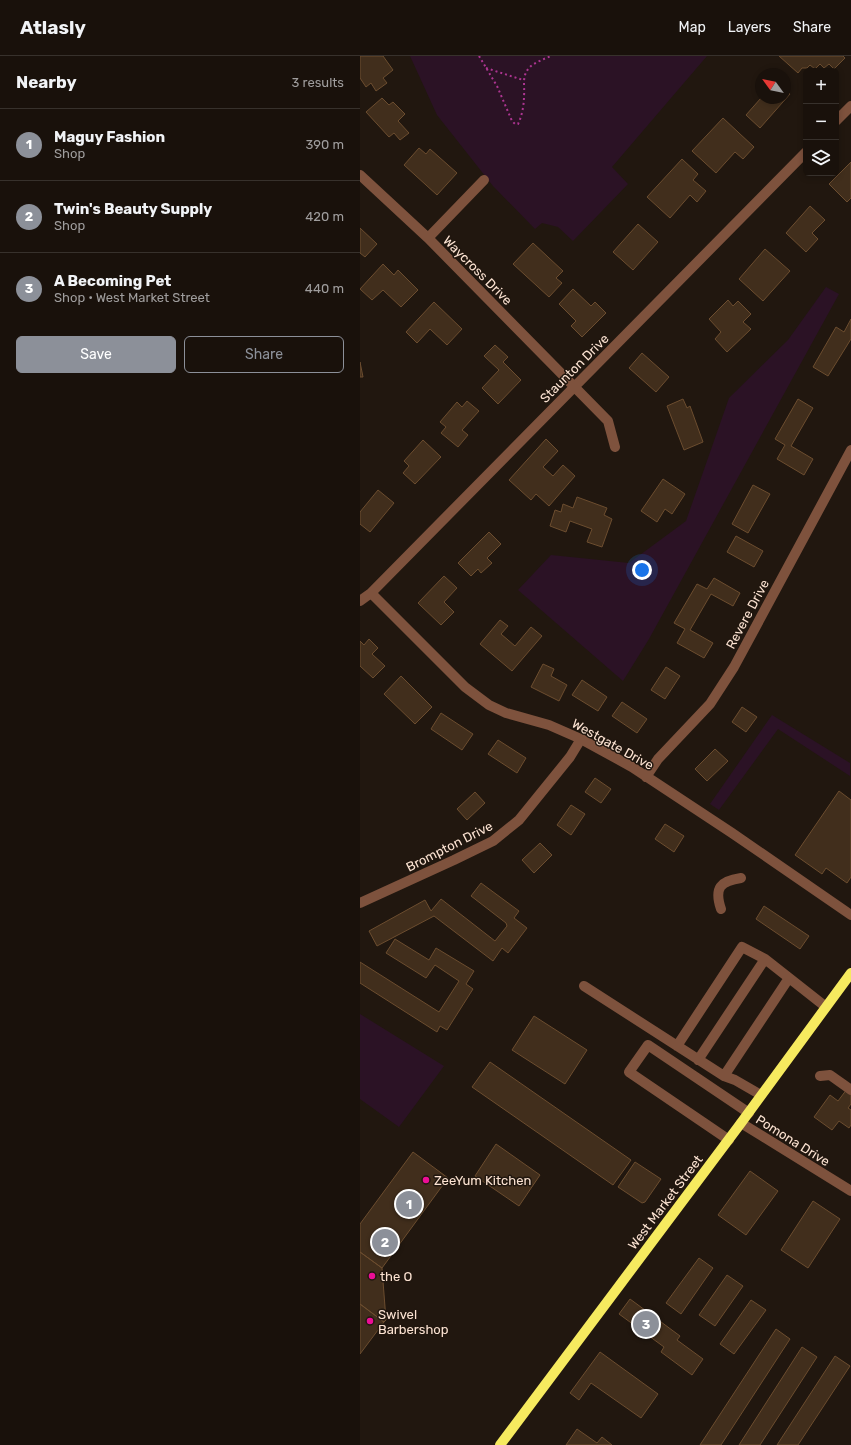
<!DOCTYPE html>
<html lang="en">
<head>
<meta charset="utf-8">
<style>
	body { margin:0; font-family:Rubik,sans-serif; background:#221a14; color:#f1f3f6 }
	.controls { position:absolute; right:12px; top:12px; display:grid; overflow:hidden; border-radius:6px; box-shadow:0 2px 6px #0003 }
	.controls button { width:36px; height:36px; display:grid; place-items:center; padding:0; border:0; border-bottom:1px solid #37312c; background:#19110b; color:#f1f3f6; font:20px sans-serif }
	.compass { position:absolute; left:395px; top:12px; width:36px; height:36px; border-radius:50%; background:#19110b; box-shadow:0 2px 6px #0003; rotate:303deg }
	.you { position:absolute; left:282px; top:514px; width:14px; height:14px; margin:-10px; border:3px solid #fff; border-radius:50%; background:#1a73e8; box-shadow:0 0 0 6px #1a73e833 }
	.badge { display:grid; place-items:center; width:26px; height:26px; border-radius:50%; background:#8c9099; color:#fff; font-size:13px; font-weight:700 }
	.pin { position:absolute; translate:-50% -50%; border:2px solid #fff; box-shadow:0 1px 4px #0006 }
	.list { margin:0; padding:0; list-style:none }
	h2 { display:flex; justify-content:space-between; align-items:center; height:52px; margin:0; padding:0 16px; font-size:17px }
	h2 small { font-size:13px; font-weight:400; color:#9f9d9d }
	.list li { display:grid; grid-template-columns:26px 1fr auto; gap:12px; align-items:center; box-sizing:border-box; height:72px; padding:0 16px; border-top:1px solid #37312c }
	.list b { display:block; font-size:15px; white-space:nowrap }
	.list p { margin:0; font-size:13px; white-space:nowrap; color:#9f9d9d }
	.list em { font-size:13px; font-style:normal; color:#9f9d9d }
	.actions { display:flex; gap:8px; padding:12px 16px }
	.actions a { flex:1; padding:9px 0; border:1px solid #8c9099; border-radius:6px; text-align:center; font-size:14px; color:#8c9099 }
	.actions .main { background:#8c9099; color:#fff }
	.icon { flex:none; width:22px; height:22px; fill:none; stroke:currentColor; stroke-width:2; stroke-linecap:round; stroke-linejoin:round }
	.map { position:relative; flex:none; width:491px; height:1389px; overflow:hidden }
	header { display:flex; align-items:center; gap:24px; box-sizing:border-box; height:56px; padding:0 20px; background:#19110b; border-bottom:1px solid #37312c }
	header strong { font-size:19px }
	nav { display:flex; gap:22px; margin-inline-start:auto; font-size:14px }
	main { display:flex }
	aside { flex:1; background:#19110b }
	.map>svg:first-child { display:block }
</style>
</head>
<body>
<header>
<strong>Atlasly</strong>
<nav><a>Map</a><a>Layers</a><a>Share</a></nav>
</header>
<main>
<aside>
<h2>Nearby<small>3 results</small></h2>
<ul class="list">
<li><span class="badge">1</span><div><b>Maguy Fashion</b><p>Shop</p></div><em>390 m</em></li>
<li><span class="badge">2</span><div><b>Twin's Beauty Supply</b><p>Shop</p></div><em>420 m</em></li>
<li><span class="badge">3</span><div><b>A Becoming Pet</b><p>Shop · West Market Street</p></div><em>440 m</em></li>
</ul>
<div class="actions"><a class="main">Save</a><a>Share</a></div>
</aside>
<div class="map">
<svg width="491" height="1389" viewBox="0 0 491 1389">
	<rect width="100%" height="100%" fill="#21170f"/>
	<path fill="#2b1225" d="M 50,0 L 347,0 L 252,111 L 268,128 L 213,185 L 198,171 L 182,167 L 175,173 L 133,130 L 77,59 Z
		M 466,231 L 479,238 L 289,583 L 263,625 L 158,534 L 191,499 L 269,507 L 326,465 L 369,342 L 428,284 Z
		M 412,659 L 490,707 L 490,720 L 418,673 L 359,754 L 350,748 Z
		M 0,958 L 84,1010 L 39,1071 L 0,1043 Z"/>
	<path fill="#412e1c" stroke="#6c4d2f" d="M 0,0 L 23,0 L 33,14 L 23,22 L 27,27 L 16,35 L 11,27 L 6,31 L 0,22 Z
		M 419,0 L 483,0 L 485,2 L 474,13 L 469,8 L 464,12 L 460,8 L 455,13 L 450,9 L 447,12 L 442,12 L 438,17 Z
		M 425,34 L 430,38 L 400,72 L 386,59 L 401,42 L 425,42 Z
		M 22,42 L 29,49 L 33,46 L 45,58 L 38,65 L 49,77 L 40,84 L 34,77 L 29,81 L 6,56 Z
		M 363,62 L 394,91 L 383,103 L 375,96 L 356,117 L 332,95 Z
		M 59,92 L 66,98 L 70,93 L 97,117 L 77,139 L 44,109 Z
		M 322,103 L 338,118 L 333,124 L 346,135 L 337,146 L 330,139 L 310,162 L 287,141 Z
		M 491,106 L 491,142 L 487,146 L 469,128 Z
		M 450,150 L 465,164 L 452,177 L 458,183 L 446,196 L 426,177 Z
		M 278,168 L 298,186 L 273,214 L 253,196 Z
		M 0,172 L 17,188 L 5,201 L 0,197 Z
		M 173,187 L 203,215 L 196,222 L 202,227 L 189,241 L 153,208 Z
		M 405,193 L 430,215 L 403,245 L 379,223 Z
		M 23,208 L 34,219 L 38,214 L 58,234 L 41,251 L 23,234 L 12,244 L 0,233 Z
		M 213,233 L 231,250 L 235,246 L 246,257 L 222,281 L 211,270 L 216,265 L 199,248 Z
		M 368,244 L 373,250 L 378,245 L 391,258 L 383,266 L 391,273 L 367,296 L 355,283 L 361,276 L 349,263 Z
		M 74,246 L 102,273 L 87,289 L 70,273 L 57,287 L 46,276 Z
		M 491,263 L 491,283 L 468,320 L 453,311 L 476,271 L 484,276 Z
		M 135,289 L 148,301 L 143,306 L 161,324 L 138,348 L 122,332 L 139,314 L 124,300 Z
		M 282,297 L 309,321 L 296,336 L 269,312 Z
		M 0,306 L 3,321 L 0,321 Z
		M 323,343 L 327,352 L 330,350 L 343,386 L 324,394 L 307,350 Z
		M 438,343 L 453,352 L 431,390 L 453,403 L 444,419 L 417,403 L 425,389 L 415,383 Z
		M 107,345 L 119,355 L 102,374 L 108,379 L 98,391 L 81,377 L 86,371 L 80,366 L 97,346 L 102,351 Z
		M 186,383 L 198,395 L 183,411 L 193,420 L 203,409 L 215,420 L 189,450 L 176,438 L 171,444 L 149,424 Z
		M 63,384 L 81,401 L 55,428 L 43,417 L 49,410 L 44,405 Z
		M 303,423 L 325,438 L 312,458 L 305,453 L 297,466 L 281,455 Z
		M 393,429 L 410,438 L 388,477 L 372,468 Z
		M 18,434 L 34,447 L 10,476 L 0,468 L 0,456 Z
		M 217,441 L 247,452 L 244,459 L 252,463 L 242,491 L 227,486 L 232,473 L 210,465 L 206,476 L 190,470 L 195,454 L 201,456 L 203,448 L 213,452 Z
		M 129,476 L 141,488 L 127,502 L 132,507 L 121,517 L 118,513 L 111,520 L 98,507 Z
		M 376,480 L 403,495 L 394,511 L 367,496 Z
		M 84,520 L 97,532 L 84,546 L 94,556 L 81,569 L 58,547 Z
		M 354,522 L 380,537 L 373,550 L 351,538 L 330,574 L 353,587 L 344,602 L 317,587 L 325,573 L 314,567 L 337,528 L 347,533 Z
		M 140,564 L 148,570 L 141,578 L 155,590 L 171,571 L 182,580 L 152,615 L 120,588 Z
		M 9,583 L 18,592 L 12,598 L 25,610 L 13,622 L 0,610 L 0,585 L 4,589 Z
		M 183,608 L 194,613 L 191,620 L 207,629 L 199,645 L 171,631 Z
		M 306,611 L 320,620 L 305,643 L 291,634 Z
		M 41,620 L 72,651 L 55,668 L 24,638 Z
		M 222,624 L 247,641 L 238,655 L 212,639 Z
		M 262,646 L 287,663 L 277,677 L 252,660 Z
		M 382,651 L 397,661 L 386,676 L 372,666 Z
		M 81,657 L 113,678 L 102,694 L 71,673 Z
		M 138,684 L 166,702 L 157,717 L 128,698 Z
		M 355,693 L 368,705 L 347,725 L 335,713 Z
		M 235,722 L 251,733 L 241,747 L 225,736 Z
		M 479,735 L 491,744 L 491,821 L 487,827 L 466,812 L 462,818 L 435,799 Z
		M 115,736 L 125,747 L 107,764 L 97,753 Z
		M 211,749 L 225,758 L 211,779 L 197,769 Z
		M 305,768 L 324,780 L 314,796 L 295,783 Z
		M 180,787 L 192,799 L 174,817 L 162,804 Z
		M 121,827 L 159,855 L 154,862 L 167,872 L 148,897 L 142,892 L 133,905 L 74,860 L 17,890 L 9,875 L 65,844 L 71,855 L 81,843 L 135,885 L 147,870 L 146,867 L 111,840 Z
		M 404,850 L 449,880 L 440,893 L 396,863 Z
		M 35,883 L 69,904 L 76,892 L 114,915 L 106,928 L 113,933 L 87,974 L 80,970 L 77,976 L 0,927 L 0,906 L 79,956 L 99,925 L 75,909 L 66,922 L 26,897 Z
		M 174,960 L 227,994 L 205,1028 L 152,994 Z
		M 130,1006 L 271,1104 L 253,1129 L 112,1031 Z
		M 487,1033 L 491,1036 L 491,1048 L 488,1052 L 491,1054 L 491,1069 L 489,1072 L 479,1065 L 472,1074 L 454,1061 L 470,1039 L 478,1045 Z
		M 136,1088 L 180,1119 L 159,1150 L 115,1120 Z
		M 53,1096 L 88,1122 L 22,1212 L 0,1196 L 0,1168 Z
		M 275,1106 L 301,1123 L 285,1146 L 282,1147 L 258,1131 Z
		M 390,1115 L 418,1135 L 386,1179 L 358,1159 Z
		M 453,1145 L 480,1163 L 448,1212 L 421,1194 Z
		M 0,1196 L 22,1212 L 26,1264 L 24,1266 L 0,1248 Z
		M 339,1202 L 353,1212 L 321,1258 L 306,1247 Z
		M 367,1219 L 383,1230 L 355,1270 L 339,1259 Z
		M 270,1243 L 320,1280 L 317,1284 L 343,1303 L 332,1319 L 301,1296 L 304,1291 L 259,1258 Z
		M 391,1244 L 406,1254 L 374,1298 L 360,1288 Z
		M 0,1248 L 24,1266 L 0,1298 Z
		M 416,1273 L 430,1283 L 361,1389 L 340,1389 Z
		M 442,1291 L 457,1301 L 400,1389 L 379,1389 Z
		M 240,1296 L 298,1338 L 281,1362 L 231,1327 L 219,1344 L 210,1337 Z
		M 475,1300 L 490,1310 L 438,1389 L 417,1389 Z
		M 217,1373 L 237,1387 L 242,1381 L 252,1389 L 206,1389 Z"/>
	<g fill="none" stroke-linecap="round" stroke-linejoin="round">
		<path stroke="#ad3591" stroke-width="2" stroke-dasharray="2 3" stroke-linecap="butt" d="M 119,0 L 137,30 L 152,65 L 155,68 L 158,68 C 162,60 164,49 164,40 C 165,28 161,19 171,10 C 176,6 184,3 191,0
			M 126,12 L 163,24"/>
		<path stroke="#7e523d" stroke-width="10" d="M 476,65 L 491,50
			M 0,119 L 68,182 L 248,365 L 255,391
			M 68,182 L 124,124
			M 11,537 L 105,631 L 129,649 L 146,657 L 189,669 L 221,683 L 272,711 L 372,777 L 491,859
			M 0,545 L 11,537 L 446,96
			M 286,721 L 298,703 L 350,648 L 374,611 L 491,394
			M 0,847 L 94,804 L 133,785 L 159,764 L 210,701 L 221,683
			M 361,853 C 354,832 360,825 381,822
			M 224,930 L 364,1020 L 375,1024 L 401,1039
			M 317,990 L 382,891 L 405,903 L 466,951
			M 338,1004 L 405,903
			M 364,1020 L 429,922
			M 460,1020 L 470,1019 L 491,1034
			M 381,1067 L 491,1135
			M 369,1084 L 269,1016 L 288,989 L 389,1057"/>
		<path stroke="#f6ea5f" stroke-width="10" d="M 140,1389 L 381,1067 L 491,917"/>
	</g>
	<g fill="#ec0e95" stroke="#21170f" stroke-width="1.5">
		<circle cx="66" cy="1124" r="4"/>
		<circle cx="12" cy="1220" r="4"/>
		<circle cx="10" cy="1265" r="4"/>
	</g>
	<g text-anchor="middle" stroke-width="3" stroke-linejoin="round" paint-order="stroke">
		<g font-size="13" fill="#fce3d2" stroke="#21170f">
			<text transform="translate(118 214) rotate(45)" y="5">Waycross Drive</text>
			<text transform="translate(214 312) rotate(-45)" y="5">Staunton Drive</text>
			<text transform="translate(387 558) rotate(-62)" y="5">Revere Drive</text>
			<text transform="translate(253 688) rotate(29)" y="5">Westgate Drive</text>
			<text transform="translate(89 790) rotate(-27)" y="5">Brompton Drive</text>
			<text transform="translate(433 1084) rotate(32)" y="5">Pomona Drive</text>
			<text transform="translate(305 1146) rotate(-53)" y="5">West Market Street</text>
		</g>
		<g font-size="13" fill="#fce3d2" stroke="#21170f" text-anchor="start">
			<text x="74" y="1129">ZeeYum Kitchen</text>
			<text x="20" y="1225">the O</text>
			<text x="18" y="1263">Swivel<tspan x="18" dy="15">Barbershop</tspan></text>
		</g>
	</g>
</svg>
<div class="controls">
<button>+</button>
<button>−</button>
<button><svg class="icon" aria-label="layers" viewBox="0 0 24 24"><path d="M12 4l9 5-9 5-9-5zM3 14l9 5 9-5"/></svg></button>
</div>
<svg class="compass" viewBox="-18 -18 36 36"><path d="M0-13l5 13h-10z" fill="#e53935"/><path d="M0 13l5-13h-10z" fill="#9f9d9d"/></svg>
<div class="you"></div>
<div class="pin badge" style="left:49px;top:1148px">1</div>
<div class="pin badge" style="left:25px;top:1186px">2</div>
<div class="pin badge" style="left:286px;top:1268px">3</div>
</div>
</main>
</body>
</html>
